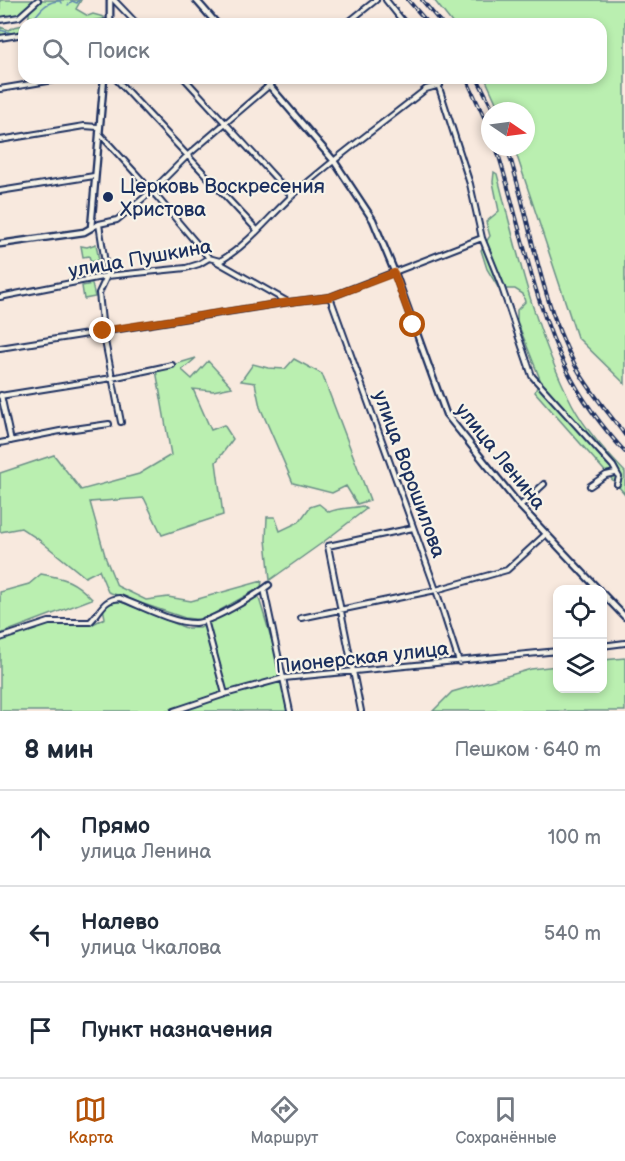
<!DOCTYPE html>
<html lang="ru">
<head>
<meta charset="utf-8">
<style>
	body { margin:0; font-family:"Balsamiq Sans",sans-serif; background:#f2f2f3; color:#1f2937 }
	.controls { position:absolute; right:18px; bottom:18px; display:grid; overflow:hidden; border-radius:12px; box-shadow:0 3px 9px #0003 }
	.controls button { width:54px; height:54px; display:grid; place-items:center; padding:0; border:0; border-bottom:2px solid #e0e1e3; background:#fff; color:#1f2937; font:30px sans-serif }
	.compass { position:absolute; left:481px; top:102px; width:54px; height:54px; border-radius:50%; background:#fff; box-shadow:0 3px 9px #0003; rotate:103deg }
	.stop { position:absolute; width:18px; height:18px; margin:-14px; border:4px solid #b45309; border-radius:50%; background:#fff }
	.stop.end { background:#b45309; border-color:#fff; box-shadow:0 2px 6px #0008 }
	.list { margin:0; padding:0; list-style:none }
	h2 { display:flex; justify-content:space-between; align-items:center; height:78px; margin:0; padding:0 24px; font-size:26px }
	h2 small { font-size:20px; font-weight:400; color:#747a83 }
	.list li { display:grid; grid-template-columns:39px 1fr auto; gap:18px; align-items:center; box-sizing:border-box; height:96px; padding:0 24px; border-top:2px solid #e0e1e3 }
	.list b { display:block; font-size:22px; white-space:nowrap }
	.list p { margin:0; font-size:20px; white-space:nowrap; color:#747a83 }
	.list em { font-size:20px; font-style:normal; color:#747a83 }
	.icon { flex:none; width:33px; height:33px; fill:none; stroke:currentColor; stroke-width:2; stroke-linecap:round; stroke-linejoin:round }
	.map { position:relative; flex:none; width:625px; height:711px; overflow:hidden }
	.search { position:absolute; background:#fff; box-shadow:0 3px 9px #0003; left:18px; right:18px; top:18px; height:66px; display:flex; align-items:center; gap:15px; box-sizing:border-box; padding:0 21px; border-radius:18px; color:#747a83; font-size:22px }
	.sheet { height:366px; background:#fff }
	nav { display:flex; justify-content:space-around; align-items:center; box-sizing:border-box; height:84px; border-top:2px solid #e0e1e3; background:#fff; font-size:16px; color:#747a83 }
	nav a { display:grid; justify-items:center; gap:3px }
	nav .on { color:#b45309 }
	.map>svg:first-child { display:block }
</style>
</head>
<body>
<div class="map">
<svg width="625" height="711" viewBox="0 0 625 711">
	<rect width="100%" height="100%" fill="#f8e9de"/>
	<filter id="ink" filterUnits="userSpaceOnUse"><feTurbulence type="fractalNoise" baseFrequency=".0167" numOctaves="2"/><feDisplacementMap in="SourceGraphic" scale="12" xChannelSelector="R" yChannelSelector="G"/><feConvolveMatrix kernelMatrix="1 2 1 2 8 2 1 2 1" color-interpolation-filters="sRGB"/></filter>
	<g filter="url(#ink)">
		<path fill="#baefb0" stroke="#6a8f87" stroke-width="1.5" d="M 0,0 L 81,0 L 76,9 L 88,16 L 93,14 L 104,17 L 104,24 L 89,24 L 83,20 L 74,24 L 26,24 L 36,23 L 37,20 L 29,18 L 29,11 L 17,20 L 0,21 Z
			M 434,0 L 625,0 L 625,384 L 577,337 L 514,147 L 526,147 L 526,111 L 500,111 L 485,78 L 601,78 L 601,24 L 453,24 Z
			M 24,25 L 24,33 L 12,38 L 0,38 L 0,27 L 9,30 L 14,27 Z
			M 494,172 L 497,174 C 517,252 535,332 572,404 C 585,429 606,452 625,472 L 625,494 L 535,392 L 540,379 L 517,321 L 517,310 L 525,302 L 523,294 L 515,289 L 499,289 L 487,269 L 481,250 L 490,236 L 486,222 L 499,211 L 493,182 Z
			M 96,244 L 99,260 L 91,262 L 89,256 L 83,257 L 81,246 L 87,247 Z
			M 92,284 L 95,297 L 84,299 L 82,286 Z
			M 196,358 L 182,370 L 192,379 L 208,361 L 232,387 L 213,391 L 193,389 L 211,430 L 224,425 L 233,439 L 216,462 L 223,515 L 162,535 L 144,498 L 90,502 L 106,559 L 117,586 L 146,600 L 168,597 L 191,601 L 262,581 L 261,587 L 203,620 L 185,618 L 108,592 L 99,570 L 85,577 L 38,539 L 21,528 L 0,532 L 0,473 L 54,455 L 81,490 L 139,474 L 171,455 L 156,370 Z
			M 294,359 L 322,374 L 370,500 L 357,504 L 346,486 L 332,493 L 293,483 L 260,407 L 255,383 L 241,381 L 253,364 L 268,368 L 285,369 Z
			M 319,504 L 329,512 C 341,507 350,509 362,506 L 366,509 L 322,543 L 270,580 L 266,540 L 267,517 L 275,517 L 280,531 L 299,522 L 310,507 Z
			M 41,574 C 65,578 75,581 92,599 L 0,634 L 0,592 L 29,584 Z
			M 258,595 L 283,677 L 289,711 L 0,711 L 0,639 L 45,624 L 62,622 L 91,625 L 105,618 L 103,608 C 108,602 115,602 122,602 L 186,628 L 200,628 Z
			M 625,658 L 625,711 L 433,711 L 452,692 L 531,669 L 557,666 L 558,688 L 602,688 L 603,660 Z"/>
		<g fill="none" stroke-linecap="round" stroke-linejoin="round">
			<path stroke="#5e85b0" stroke-width="1.5" d="M 68,5 L 72,1 L 77,3 L 79,0
				M 29,24 C 39,13 45,0 61,1 L 62,3
				M 0,30 L 15,34 L 24,29"/>
			<g stroke="#1b2f5e" stroke-width="8">
				<path id="minor" d="M 114,0 L 137,24
					M 386,0 L 405,24
					M 0,20 L 19,17 L 38,0
					M 93,24 L 110,22
					M 346,24 L 376,0
					M 0,38 L 24,34
					M 115,78 L 257,230
					M 184,78 L 292,196
					M 436,78 L 470,184 L 482,238 L 501,285 L 532,376 L 613,466 L 619,477 L 617,484
					M 0,89 L 66,78
					M 99,133 L 158,198 L 209,258
					M 0,140 L 84,126 L 98,127
					M 0,191 L 94,176
					M 99,224 L 107,276 L 99,293 L 103,331 L 121,422
					M 91,228 L 99,224 L 117,220 L 152,191 L 188,155 L 278,78
					M 216,261 L 288,302
					M 0,297 L 107,276 L 186,268 L 199,264 L 209,258 L 220,261 C 248,245 268,218 292,196 C 334,158 381,125 426,89 L 440,85
					M 330,297 L 436,590 L 459,662
					M 0,348 L 289,302 L 330,297 L 482,238
					M 1,395 L 11,441
					M 0,396 L 112,378 L 172,365
					M 0,443 L 60,431 L 109,424
					M 590,486 L 606,475 L 615,473
					M 520,506 L 544,484
					M 264,589 L 290,711
					M 301,618 L 436,590 L 507,570 L 546,534
					M 205,620 L 225,694
					M 0,638 L 49,622 L 90,622 C 101,612 102,599 120,598 C 141,606 172,623 195,623 C 210,623 256,595 269,585
					M 602,646 L 625,643
					M 174,711 L 225,694 L 284,678 L 558,651
					M 361,711 L 328,546 L 413,528"/>
			</g>
			<g stroke="#1b2f5e" stroke-width="9">
				<path id="tertiary" d="M 110,0 L 110,24
					M 196,0 L 217,24
					M 263,78 L 334,161 L 373,220 L 395,273 L 446,414 L 520,506 L 599,590
					M 0,244 L 84,232 L 91,228 L 104,78
					M 602,593 L 625,617"/>
			</g>
			<use href="#minor" stroke="#f7f3e8" stroke-width="4"/>
			<use href="#tertiary" stroke="#f7f3e8" stroke-width="4.5"/>
			<g stroke="#1b2f5e" stroke-width="4">
				<path id="rail" d="M 408,0 L 429,24
					M 422,0 L 442,24
					M 466,78 L 490,130
					M 477,78 L 494,111
					M 496,147 C 520,221 532,300 567,370 C 581,398 604,429 625,452
					M 507,147 C 529,216 540,299 574,363 C 586,387 609,413 625,435"/>
			</g>
			<use href="#rail" stroke="#f7f3e8" stroke-width="1.5" stroke-dasharray="4.5" stroke-linecap="butt"/>
		</g>
	</g>
	<g fill="none" stroke-linecap="round" stroke-linejoin="round" filter="url(#ink)">
		<path stroke="#b45309" stroke-width="8" d="M 103,331 L 289,302 L 330,297 L 394,273 L 413,325"/>
	</g>
	<circle fill="#1b2f5e" stroke="#f7f3e8" stroke-width="2" cx="108" cy="197" r="6"/>
	<g text-anchor="middle" stroke-width="4.5" stroke-linejoin="round" paint-order="stroke">
		<g font-size="20" fill="#1b2f5e" stroke="#f7f3e8" text-anchor="start">
			<text x="120" y="193">Церковь Воскресения<tspan x="120" dy="23">Христова</tspan></text>
		</g>
		<g font-size="20" fill="#1b2f5e" stroke="#f7f3e8">
			<text transform="translate(140 258) rotate(-10)" y="7">улица Пушкина</text>
			<text transform="translate(501 456) rotate(51)" y="7">улица Ленина</text>
			<text transform="translate(410 474) rotate(70)" y="7">улица Ворошилова</text>
			<text transform="translate(362 657) rotate(-6)" y="7">Пионерская улица</text>
		</g>
	</g>
</svg>
<div class="controls">
<button><svg class="icon" aria-label="locate" viewBox="0 0 24 24"><circle cx="12" cy="12" r="6"/><path d="M12 2v4M12 18v4M2 12h4M18 12h4"/></svg></button>
<button><svg class="icon" aria-label="layers" viewBox="0 0 24 24"><path d="M12 4l9 5-9 5-9-5zM3 14l9 5 9-5"/></svg></button>
</div>
<svg class="compass" viewBox="-18 -18 36 36"><path d="M0-13l5 13h-10z" fill="#e53935"/><path d="M0 13l5-13h-10z" fill="#747a83"/></svg>
<div class="stop" style="left:413px;top:325px"></div>
<div class="stop end" style="left:103px;top:331px"></div>
<div class="search"><svg class="icon" aria-label="search" viewBox="0 0 24 24"><circle cx="10" cy="10" r="6"/><path d="M15 15l6 6"/></svg>Поиск</div>
</div>
<section class="sheet">
<h2>8 мин<small>Пешком · 640 m</small></h2>
<ul class="list">
<li><svg class="icon" aria-label="ahead" viewBox="0 0 24 24"><path d="M12 20V5M6 11l6-6 6 6"/></svg><div><b>Прямо</b><p>улица Ленина</p></div><em>100 m</em></li>
<li><svg class="icon" aria-label="left" viewBox="0 0 24 24"><path d="M17 20v-9H6M10 6l-5 5 5 5"/></svg><div><b>Налево</b><p>улица Чкалова</p></div><em>540 m</em></li>
<li><svg class="icon" aria-label="arrive" viewBox="0 0 24 24"><path d="M6 21V4h12l-3 4 3 4H6"/></svg><div><b>Пункт назначения</b></div></li>
</ul>
</section>
<nav>
<a class="on"><svg class="icon" aria-label="map" viewBox="0 0 24 24"><path d="M3 6l6-2 6 2 6-2v14l-6 2-6-2-6 2zM9 4v14M15 6v14"/></svg>Карта</a>
<a><svg class="icon" aria-label="directions" viewBox="0 0 24 24"><path d="M12 3l9 9-9 9-9-9zM9 14v-3h6M13 9l2 2-2 2"/></svg>Маршрут</a>
<a><svg class="icon" aria-label="saved" viewBox="0 0 24 24"><path d="M7 4h10v16l-5-4-5 4z"/></svg>Сохранённые</a>
</nav>
</body>
</html>
